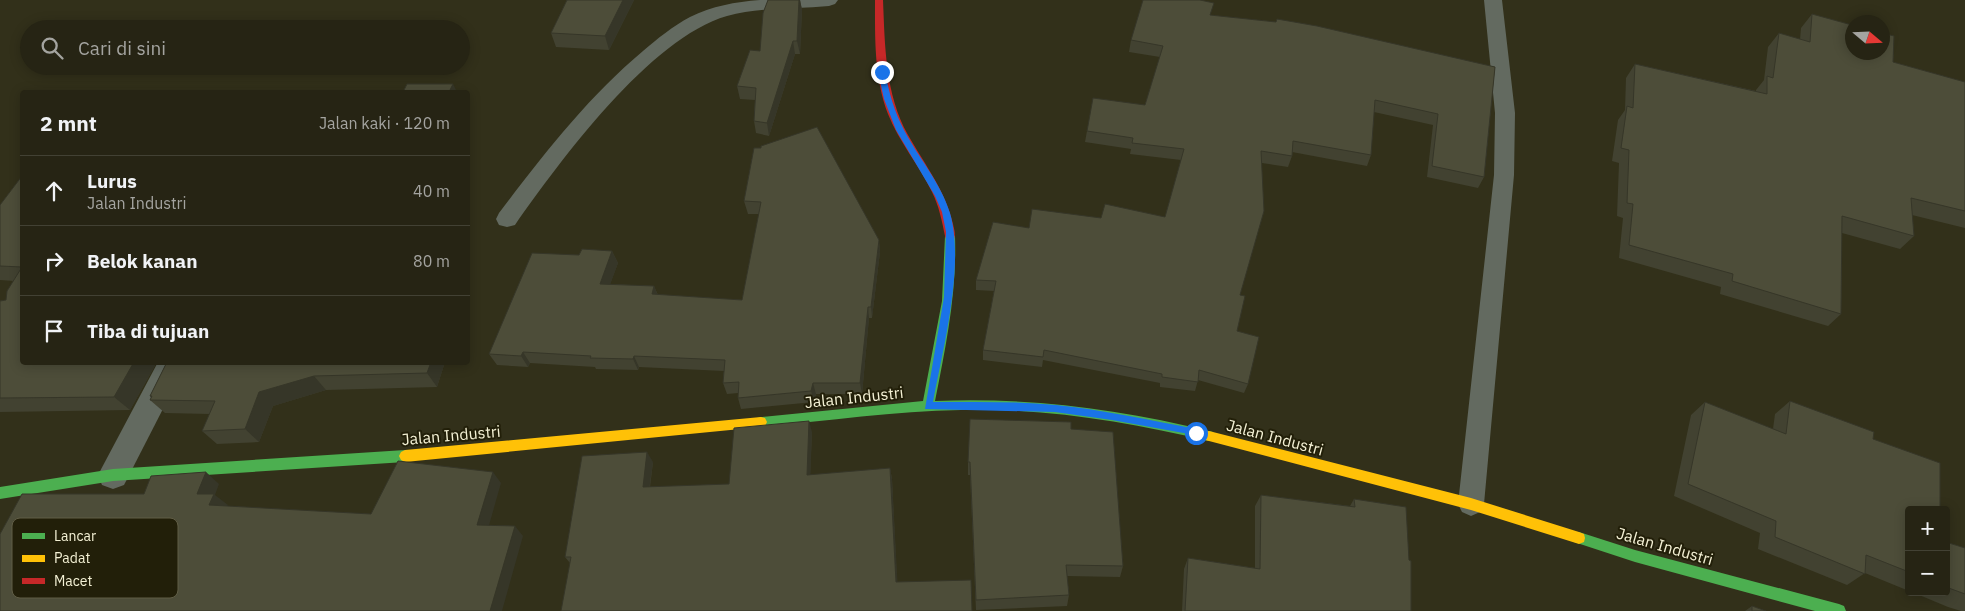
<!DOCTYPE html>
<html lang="id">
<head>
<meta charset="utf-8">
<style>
	body { margin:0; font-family:"IBM Plex Sans",sans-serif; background:#323022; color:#f1f3f6 }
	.controls { position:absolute; right:15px; bottom:15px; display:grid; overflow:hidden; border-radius:5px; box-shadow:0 2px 12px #0003 }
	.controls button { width:45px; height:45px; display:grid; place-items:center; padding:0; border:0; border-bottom:1px solid #424134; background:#262414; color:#f1f3f6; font:25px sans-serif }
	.compass { position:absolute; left:1845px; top:15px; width:45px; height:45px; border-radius:50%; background:#262414; box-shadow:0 2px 12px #0003; rotate:109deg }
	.stop { position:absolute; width:15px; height:15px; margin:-11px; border:4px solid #1a73e8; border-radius:50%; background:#fff }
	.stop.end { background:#1a73e8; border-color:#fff; box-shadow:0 1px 5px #0008 }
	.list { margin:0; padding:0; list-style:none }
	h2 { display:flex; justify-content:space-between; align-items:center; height:65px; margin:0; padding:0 20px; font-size:21px }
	h2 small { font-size:16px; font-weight:400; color:#a4a4a0 }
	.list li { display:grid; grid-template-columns:32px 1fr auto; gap:15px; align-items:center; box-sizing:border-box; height:70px; padding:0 20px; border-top:1px solid #424134 }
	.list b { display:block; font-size:19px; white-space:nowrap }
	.list p { margin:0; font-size:16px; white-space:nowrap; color:#a4a4a0 }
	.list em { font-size:16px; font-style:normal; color:#a4a4a0 }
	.icon { flex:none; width:28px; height:28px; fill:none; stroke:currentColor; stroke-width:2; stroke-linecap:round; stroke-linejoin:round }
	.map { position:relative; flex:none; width:1965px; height:611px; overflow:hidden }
	.search { position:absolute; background:#262414; box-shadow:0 2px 12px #0003; left:20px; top:20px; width:450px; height:55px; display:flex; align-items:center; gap:12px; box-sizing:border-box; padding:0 18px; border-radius:28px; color:#a4a4a0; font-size:19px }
	.panel { position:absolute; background:#262414; box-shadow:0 2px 12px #0003; left:20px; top:90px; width:450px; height:275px; border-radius:5px }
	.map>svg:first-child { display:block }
</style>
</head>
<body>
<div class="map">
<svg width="1965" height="611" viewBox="0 0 1965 611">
	<rect width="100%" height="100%" fill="#32301a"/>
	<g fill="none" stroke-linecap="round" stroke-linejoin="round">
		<path fill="#636a60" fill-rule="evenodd" d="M 760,0 L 838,0 L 835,4 L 829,6 C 796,9 759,7 727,16 C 650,38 560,161 515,225 L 507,227 L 499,225 L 496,219 L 499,213 C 543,155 588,97 643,51 C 657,39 673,26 690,17 C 712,6 735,2 760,0 Z
			M 1484,0 L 1502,0 L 1515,113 L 1514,175 L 1484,504 L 1480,512 L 1471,516 L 1462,512 L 1458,504 L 1494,175 L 1495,113 Z"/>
		<path fill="#636a60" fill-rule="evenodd" d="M 158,362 L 187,362 L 124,485 L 113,489 L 102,485 L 98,475 Z"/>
		<path fill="#4caf50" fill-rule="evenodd" d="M 950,232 L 955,236 C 957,292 946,346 935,401 C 1028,397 1119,409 1209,431 L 1213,432 L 1215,436 L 1213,440 L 1209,441 C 1128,422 1045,408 961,410 C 894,411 828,421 761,427 L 757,426 L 755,422 L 757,418 L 761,417 L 923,401 L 942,301 L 945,236 Z
			M 405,450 L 409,452 L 411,456 L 409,460 L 405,462 L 113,481 L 0,499 L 0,487 L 113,469 Z
			M 1579,532 L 1635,550 L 1839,604 L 1844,606 L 1846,611 L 1815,611 L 1635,562 L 1574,542 L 1573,538 L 1574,534 Z"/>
		<path fill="#ffc107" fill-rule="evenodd" d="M 761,417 L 765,418 L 767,422 L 765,426 L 761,427 L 405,462 L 401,460 L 399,456 L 401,452 L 405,450 Z
			M 1209,431 L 1471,498 L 1579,532 L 1584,534 L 1585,538 L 1584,542 L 1579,544 L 1471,510 L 1209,441 L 1205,440 L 1203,436 L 1205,432 Z"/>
		<path fill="#c62828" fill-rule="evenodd" d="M 875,0 L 883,0 C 885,46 885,94 908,135 C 925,165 945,190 953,224 C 954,229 956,234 954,239 L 946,239 L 945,236 C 942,221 939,206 932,192 C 919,165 899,142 888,114 C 874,78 875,38 875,0 Z"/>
	</g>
	<path fill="#424231" d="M 567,0 L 634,0 L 609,50 L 556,47 L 551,33 Z
		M 768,0 L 800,0 L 802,10 L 800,54 L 795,54 L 769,136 L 756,133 L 754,121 L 755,100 L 740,99 L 737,86 L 760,51 Z
		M 1812,14 L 1893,62 L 1965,82 L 1965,228 L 1912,215 L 1914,236 L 1900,249 L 1842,233 L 1841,314 L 1828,326 L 1720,294 L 1721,287 L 1619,258 L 1623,218 L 1617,216 L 1619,163 L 1612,161 L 1618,120 L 1625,110 L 1626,78 L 1635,64 L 1756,91 L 1756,90 L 1764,80 L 1768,47 L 1779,33 L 1800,40 L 1801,28 Z
		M 1211,15 L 1495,67 L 1484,177 L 1478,188 L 1427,177 L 1433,125 L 1374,112 L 1371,155 L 1367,166 L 1292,152 L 1292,156 L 1288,167 L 1262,163 L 1240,295 L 1237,331 L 1248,384 L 1244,393 L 1198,380 L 1195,391 L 1160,387 L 1160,383 L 1043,360 L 1042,367 L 983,360 L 983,350 L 994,291 L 976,290 L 976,280 L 1029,228 L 1101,218 L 1165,217 L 1181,160 L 1130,154 L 1131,149 L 1085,142 L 1087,131 L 1145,105 L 1160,57 L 1129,52 L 1131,40 Z
		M 754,148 L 879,240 L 880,252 L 872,318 L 869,318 L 862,394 L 816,394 L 814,402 L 741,409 L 738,398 L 738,393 L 727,394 L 723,383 L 724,371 L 639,367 L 638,370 L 596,369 L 595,367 L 530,363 L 528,367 L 497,365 L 489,354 L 579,255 L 612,251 L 618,263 L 610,284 L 654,286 L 658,295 L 742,300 L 759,214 L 748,214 L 744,201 Z
		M 22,176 L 22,362 L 157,362 L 130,410 L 0,412 L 0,301 L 6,300 L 14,281 L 0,280 L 0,205 Z
		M 167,362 L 445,362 L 437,387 L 326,390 L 273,406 L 259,442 L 217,444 L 202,431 L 210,414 L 165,413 L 150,400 L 151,398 L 150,396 Z
		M 1790,401 L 1873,439 L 1909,510 L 1909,591 L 1865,573 L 1847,585 L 1758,549 L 1760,533 L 1674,496 L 1691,415 L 1705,402 L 1773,429 L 1775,414 Z
		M 1071,429 L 1123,566 L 1120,577 L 1067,576 L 1069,595 L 1067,606 L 976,610 L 970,475 L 968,475 L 968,462 Z
		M 812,432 L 810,475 L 890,468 L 892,479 L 897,582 L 972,611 L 570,563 L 565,557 L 653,462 L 650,487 L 729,484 Z
		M 1261,495 L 1350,506 L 1354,499 L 1411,611 L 1182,611 L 1184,569 L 1188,558 L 1255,568 L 1255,506 Z
		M 1946,542 L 1965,548 L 1965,611 L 1961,611 L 1948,607 L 1912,592 L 1946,592 Z
		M 1752,606 L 1766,611 L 1745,611 Z"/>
	<path fill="#363628" d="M 623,0 L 634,0 L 609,50 L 605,36 Z
		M 799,0 L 800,0 L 802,10 L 800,54 L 797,41 Z
		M 793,41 L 795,54 L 769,136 L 767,123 Z
		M 453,84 L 457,92 L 449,92 Z
		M 879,240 L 880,252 L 872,318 L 871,307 Z
		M 612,251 L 618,263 L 606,296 L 600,284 Z
		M 654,286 L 659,298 L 652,294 Z
		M 868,307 L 869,318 L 862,394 L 860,383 Z
		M 523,352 L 530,363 L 528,367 L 521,356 Z
		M 634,356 L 639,367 L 638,370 L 633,359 Z
		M 134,362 L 157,362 L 130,410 L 114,397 Z
		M 431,362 L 445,362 L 437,387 L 427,373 Z
		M 314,376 L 326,390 L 273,406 L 259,442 L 245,429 L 259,392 Z
		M 813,383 L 816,394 L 814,402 L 811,391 Z
		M 809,421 L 812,432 L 810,486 L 807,475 Z
		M 647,452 L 653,462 L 648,498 L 643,487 Z
		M 890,468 L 892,479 L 898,591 L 896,582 Z
		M 206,472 L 219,484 L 215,495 L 228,505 L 223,516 L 209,505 L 197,494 Z
		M 493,472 L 501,483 L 486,536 L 477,525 Z
		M 515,526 L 523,536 L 502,611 L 490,611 Z"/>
	<path fill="#4d4d39" stroke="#363628" d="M 567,0 L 623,0 L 605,36 L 551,33 Z
		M 768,0 L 799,0 L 797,41 L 793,41 L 767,123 L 754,121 L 756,88 L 737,86 L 750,50 L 760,51 L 763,13 Z
		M 1143,0 L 1200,0 L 1214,3 L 1210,15 L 1276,22 L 1277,19 L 1317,26 L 1495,67 L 1484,177 L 1432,166 L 1438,114 L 1375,100 L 1371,155 L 1293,141 L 1292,156 L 1261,151 L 1264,211 L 1240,295 L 1245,296 L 1237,331 L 1259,337 L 1248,384 L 1199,370 L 1198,382 L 1162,377 L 1162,374 L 1044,350 L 1043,357 L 983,350 L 996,281 L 976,280 L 993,222 L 1029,228 L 1032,209 L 1101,218 L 1105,204 L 1165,217 L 1184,149 L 1132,143 L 1133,138 L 1087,131 L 1093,98 L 1145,105 L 1163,46 L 1131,40 Z
		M 1812,14 L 1852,25 L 1852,52 L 1882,52 L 1882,33 L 1894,36 L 1893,62 L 1965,82 L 1965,211 L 1911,198 L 1914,236 L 1842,216 L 1841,314 L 1732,281 L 1733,274 L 1629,245 L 1633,204 L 1627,203 L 1629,150 L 1621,148 L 1627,106 L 1633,108 L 1635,64 L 1767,94 L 1767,76 L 1773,78 L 1779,33 L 1810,42 Z
		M 407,84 L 453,84 L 449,92 L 403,92 Z
		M 817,127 L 879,240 L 871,307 L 868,307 L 860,383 L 813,383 L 811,391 L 738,398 L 739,382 L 723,383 L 725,360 L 634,356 L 633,359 L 590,358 L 591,356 L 523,352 L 521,356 L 489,354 L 532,253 L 579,255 L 582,249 L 612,251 L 600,284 L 654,286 L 652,294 L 742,300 L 761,202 L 744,201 L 754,148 L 761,148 L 761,146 Z
		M 22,176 L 22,267 L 0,266 L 0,205 Z
		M 22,267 L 22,362 L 134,362 L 114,397 L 0,398 L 0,301 L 6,300 L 7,291 Z
		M 167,362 L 431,362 L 427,373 L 314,376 L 259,392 L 245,429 L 202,431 L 215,401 L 150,400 L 152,396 L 150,396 Z
		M 1790,401 L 1874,432 L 1873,439 L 1940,463 L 1940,510 L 1909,510 L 1909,572 L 1866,555 L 1865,574 L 1775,537 L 1776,521 L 1688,484 L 1705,402 L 1786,434 Z
		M 970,419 L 1071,422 L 1071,429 L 1113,432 L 1123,566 L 1066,565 L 1069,595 L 976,600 L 970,462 L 968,462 Z
		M 809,421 L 807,475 L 890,468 L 896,582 L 971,580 L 972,611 L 561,611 L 571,557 L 565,557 L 582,456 L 647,452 L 643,487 L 729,484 L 734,428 Z
		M 398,461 L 493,472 L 477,525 L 515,526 L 490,611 L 0,611 L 0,534 L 22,494 L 144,494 L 151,476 L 206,472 L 197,494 L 214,494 L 209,505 L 371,514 Z
		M 1261,495 L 1355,507 L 1354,499 L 1406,507 L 1409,560 L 1411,561 L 1411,611 L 1185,611 L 1188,558 L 1260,569 Z
		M 1946,542 L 1965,548 L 1965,594 L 1946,587 Z
		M 1752,606 L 1766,611 L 1752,611 Z"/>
	<path fill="#1a73e8" d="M 882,69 L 885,72 C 889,92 894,111 904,130 C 918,157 941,183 950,213 C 965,265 943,349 933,402 C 974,402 1015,401 1056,405 C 1103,410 1150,420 1196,429 L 1201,433 L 1200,436 L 1112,420 L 1055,412 L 925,409 L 944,297 L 946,232 L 942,212 L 935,196 L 896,130 L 884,99 L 878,72 Z"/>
	<g text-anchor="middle" stroke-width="4" stroke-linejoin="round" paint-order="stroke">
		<g font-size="16" fill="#f4f1d5" stroke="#221f09">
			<text transform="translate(854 397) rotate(-6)" y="6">Jalan Industri</text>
			<text transform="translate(451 435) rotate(-5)" y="6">Jalan Industri</text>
			<text transform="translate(1275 437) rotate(15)" y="6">Jalan Industri</text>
			<text transform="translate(1665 546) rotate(16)" y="6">Jalan Industri</text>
		</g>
	</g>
	<rect x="12" y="518" width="166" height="80" rx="8" fill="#221f09" stroke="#615e46" stroke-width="1"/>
	<rect x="22" y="533" width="23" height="6" fill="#4caf50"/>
	<rect x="22" y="555" width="23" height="7" fill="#ffc107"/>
	<rect x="22" y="578" width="23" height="6" fill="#c62828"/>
	<g font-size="14" fill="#f4f1d5">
		<text x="54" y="541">Lancar</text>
		<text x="54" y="563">Padat</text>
		<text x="54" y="586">Macet</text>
	</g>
</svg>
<div class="controls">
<button>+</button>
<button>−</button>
</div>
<svg class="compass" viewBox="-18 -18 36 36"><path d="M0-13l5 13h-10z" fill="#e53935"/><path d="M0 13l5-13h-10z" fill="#a4a4a0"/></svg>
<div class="stop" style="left:1196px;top:433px"></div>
<div class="stop end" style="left:882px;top:72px"></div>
<div class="search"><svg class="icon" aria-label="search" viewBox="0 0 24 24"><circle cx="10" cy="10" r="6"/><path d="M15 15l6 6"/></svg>Cari di sini</div>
<section class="panel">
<h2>2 mnt<small>Jalan kaki · 120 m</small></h2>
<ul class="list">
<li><svg class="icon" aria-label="ahead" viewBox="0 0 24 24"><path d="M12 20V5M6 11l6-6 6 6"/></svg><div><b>Lurus</b><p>Jalan Industri</p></div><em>40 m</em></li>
<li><svg class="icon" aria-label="right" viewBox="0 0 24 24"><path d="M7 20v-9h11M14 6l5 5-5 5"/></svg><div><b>Belok kanan</b></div><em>80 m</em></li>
<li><svg class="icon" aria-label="arrive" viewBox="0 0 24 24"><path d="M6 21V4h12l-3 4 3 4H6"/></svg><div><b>Tiba di tujuan</b></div></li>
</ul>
</section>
</div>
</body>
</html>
